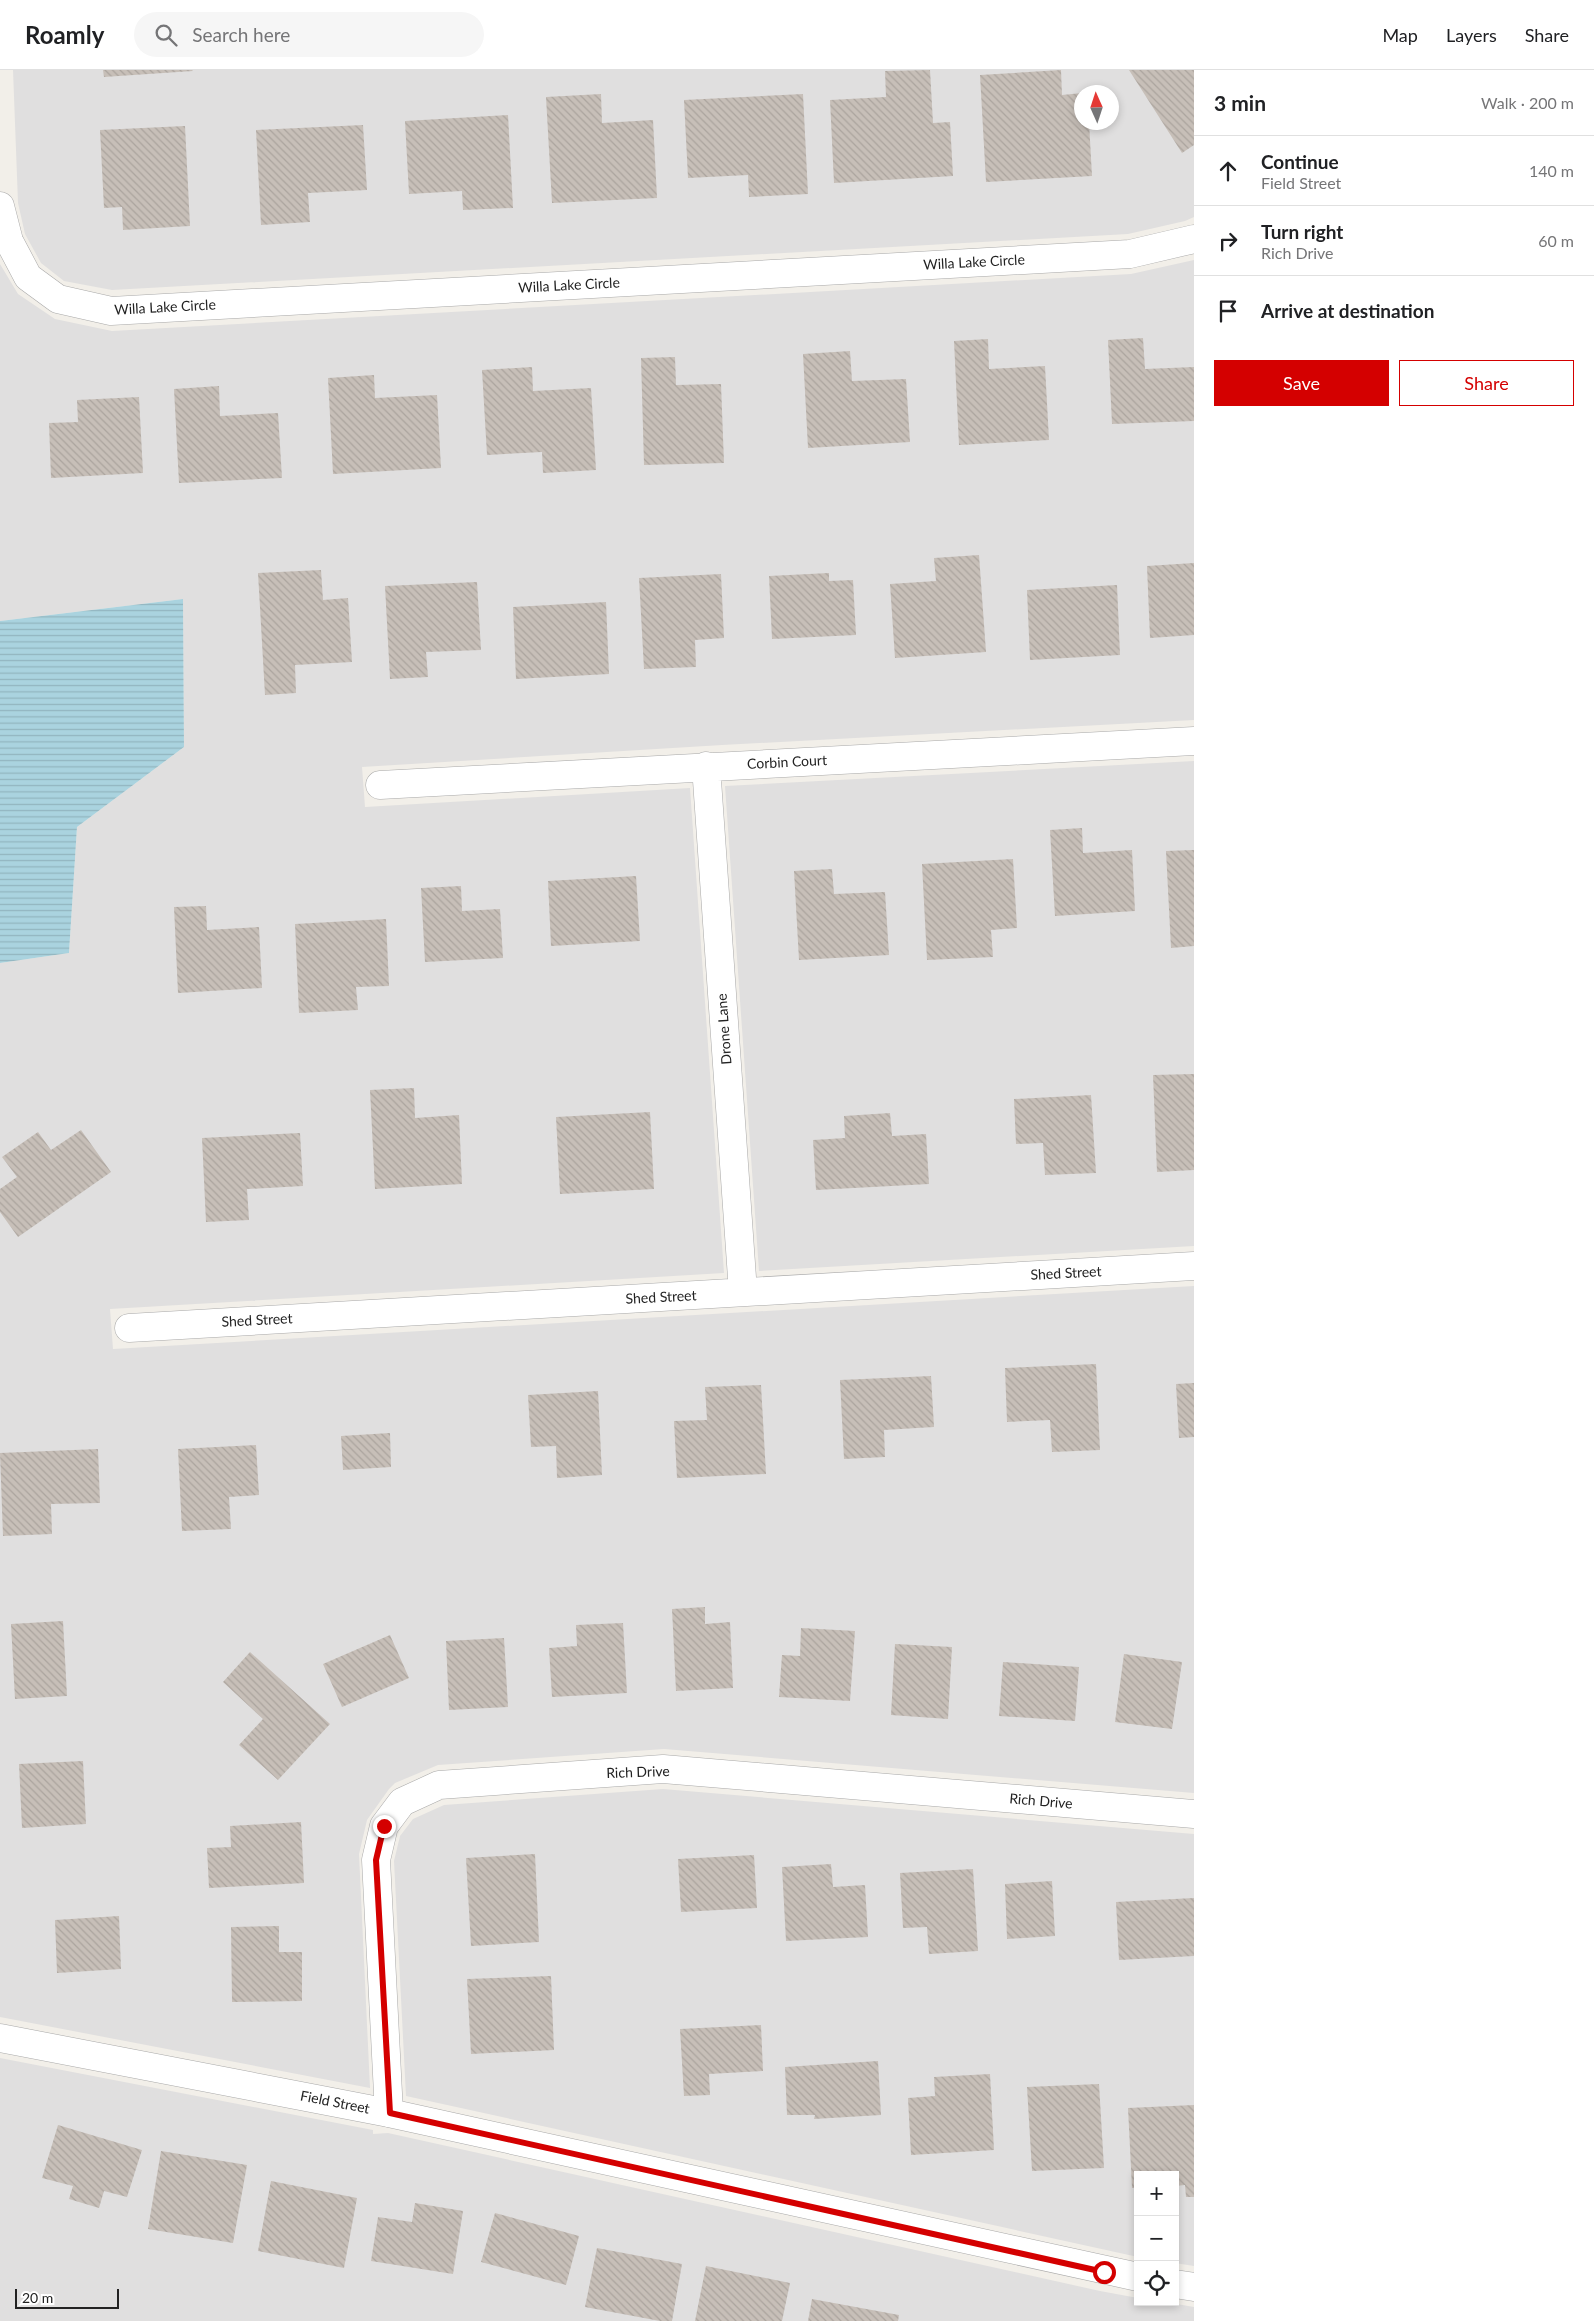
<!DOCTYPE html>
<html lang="en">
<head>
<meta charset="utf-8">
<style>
	body { margin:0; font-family:Lato,sans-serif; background:#f6f6f6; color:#202124 }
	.controls { position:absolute; right:15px; bottom:15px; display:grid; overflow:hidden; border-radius:0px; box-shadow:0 2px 8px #0003 }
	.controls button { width:45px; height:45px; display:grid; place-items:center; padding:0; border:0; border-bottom:1px solid #e0e0e0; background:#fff; color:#202124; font:25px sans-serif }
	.compass { position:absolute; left:1074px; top:15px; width:45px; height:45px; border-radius:50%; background:#fff; box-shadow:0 2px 8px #0003; rotate:357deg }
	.scale { position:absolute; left:15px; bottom:12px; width:104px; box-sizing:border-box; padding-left:5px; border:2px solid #222; border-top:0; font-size:14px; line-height:18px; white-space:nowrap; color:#222; -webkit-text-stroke:4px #fff; paint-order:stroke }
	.stop { position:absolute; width:15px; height:15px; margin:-11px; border:4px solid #d40000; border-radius:50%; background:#fff }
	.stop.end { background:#d40000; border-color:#fff; box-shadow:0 1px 5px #0008 }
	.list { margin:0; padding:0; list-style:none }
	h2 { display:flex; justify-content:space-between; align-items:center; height:65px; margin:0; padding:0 20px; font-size:21px }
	h2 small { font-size:16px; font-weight:400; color:#757577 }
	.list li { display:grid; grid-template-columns:32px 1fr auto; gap:15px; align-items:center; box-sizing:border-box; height:70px; padding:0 20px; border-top:1px solid #e0e0e0 }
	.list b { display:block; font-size:19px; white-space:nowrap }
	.list p { margin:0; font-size:16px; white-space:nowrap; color:#757577 }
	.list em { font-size:16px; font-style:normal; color:#757577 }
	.actions { display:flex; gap:10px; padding:15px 20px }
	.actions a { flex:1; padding:11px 0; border:1px solid #d40000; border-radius:0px; text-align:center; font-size:18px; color:#d40000 }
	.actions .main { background:#d40000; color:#fff }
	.icon { flex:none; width:28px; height:28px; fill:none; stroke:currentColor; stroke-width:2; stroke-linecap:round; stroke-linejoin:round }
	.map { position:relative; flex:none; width:1194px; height:2251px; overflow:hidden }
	header { display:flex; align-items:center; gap:30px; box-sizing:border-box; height:70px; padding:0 25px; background:#fff; border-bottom:1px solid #e0e0e0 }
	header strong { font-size:24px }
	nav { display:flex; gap:28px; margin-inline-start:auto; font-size:18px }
	.search { width:350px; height:45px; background:#f6f6f6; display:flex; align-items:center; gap:12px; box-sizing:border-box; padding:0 18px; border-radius:28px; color:#757577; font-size:19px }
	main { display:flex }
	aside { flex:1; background:#fff }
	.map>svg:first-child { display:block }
</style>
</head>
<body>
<header>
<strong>Roamly</strong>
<div class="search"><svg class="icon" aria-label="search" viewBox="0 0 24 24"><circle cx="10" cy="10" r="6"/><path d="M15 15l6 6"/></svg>Search here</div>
<nav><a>Map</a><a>Layers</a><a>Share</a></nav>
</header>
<main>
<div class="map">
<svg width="1194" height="2251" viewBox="0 0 1194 2251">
	<defs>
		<pattern id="water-rules" width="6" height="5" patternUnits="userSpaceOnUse" patternTransform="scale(1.25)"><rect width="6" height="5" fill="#aad3df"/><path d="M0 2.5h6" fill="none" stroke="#92b5bf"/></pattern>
		<pattern id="building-back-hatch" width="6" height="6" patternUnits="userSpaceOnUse" patternTransform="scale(1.25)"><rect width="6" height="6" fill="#c7bfb8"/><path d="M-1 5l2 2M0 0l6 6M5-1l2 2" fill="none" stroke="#aba49e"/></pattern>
	</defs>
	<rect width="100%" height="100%" fill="#f2efe9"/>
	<path fill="#e0dfdf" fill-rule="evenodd" d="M 13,0 L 1194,0 L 1194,147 L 1185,151 L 1128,164 L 112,220 L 64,211 L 41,193 L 25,164 L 18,133 ZM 1082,22 L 1112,22 L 1112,52 L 1082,52 Z
		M 1194,190 L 1194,650 L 722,675 L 362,697 L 365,737 L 690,718 L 724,1203 L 110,1239 L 113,1279 L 1194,1216 L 1194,1723 L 664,1679 L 438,1695 L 395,1713 L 389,1719 L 367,1750 L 359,1784 L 370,2018 L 0,1947 L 0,893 L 69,883 L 77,757 L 184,677 L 183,529 L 0,551 L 0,194 L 18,224 L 55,249 L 112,261 L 1131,204 Z
		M 1194,691 L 1194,1176 L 759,1201 L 725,716 Z
		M 663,1719 L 1194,1764 L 1194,2196 L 1175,2193 L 1175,2105 L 1138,2105 L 1138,2187 L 406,2026 L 394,1791 L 400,1766 L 413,1749 L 444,1735 Z
		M 0,1988 L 373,2060 L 373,2064 L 388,2063 L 1100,2221 L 1138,2228 L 1138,2232 L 1165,2232 L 1194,2237 L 1194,2251 L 0,2251 Z"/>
	<path fill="url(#water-rules)" d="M 183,529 L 184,677 L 77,757 L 69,883 L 0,893 L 0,551 Z"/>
	<path fill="url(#building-back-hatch)" d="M 103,0 L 192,0 L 193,1 L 104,7 Z
		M 930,0 L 933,53 L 950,52 L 953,106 L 834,113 L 830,30 L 886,27 L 885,1 Z
		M 1061,0 L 1062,25 L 1082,23 L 1082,52 L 1089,52 L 1092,106 L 986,112 L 980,5 Z
		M 1129,0 L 1194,0 L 1194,75 L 1182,83 Z
		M 601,24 L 602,53 L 653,50 L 657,128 L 552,133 L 546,27 Z
		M 803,24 L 808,124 L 749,127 L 748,105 L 688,108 L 684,30 Z
		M 508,45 L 513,138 L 463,140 L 462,121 L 409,124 L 405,51 Z
		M 363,55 L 367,120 L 308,123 L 310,152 L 261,155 L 256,60 Z
		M 185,56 L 190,156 L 123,160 L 122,137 L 104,138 L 100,60 Z
		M 1143,268 L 1145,299 L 1194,297 L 1194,351 L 1112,354 L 1108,270 Z
		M 988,269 L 989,299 L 1045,296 L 1049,370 L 959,375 L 954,271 Z
		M 850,281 L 852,311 L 906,309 L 910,372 L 808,378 L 803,284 Z
		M 675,287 L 676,315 L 721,314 L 724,393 L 644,395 L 641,288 Z
		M 532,297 L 533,321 L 591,318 L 596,400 L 543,403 L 542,382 L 487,385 L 482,300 Z
		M 374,305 L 375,328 L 437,325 L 441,398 L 333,404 L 328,308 Z
		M 219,316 L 220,346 L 278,343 L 282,408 L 179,413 L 174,319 Z
		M 139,327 L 143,403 L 51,408 L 49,353 L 78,352 L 77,330 Z
		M 979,485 L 986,582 L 895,588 L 890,514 L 936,511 L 934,488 Z
		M 1194,493 L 1194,565 L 1150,568 L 1147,496 Z
		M 321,500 L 323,530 L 348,528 L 352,592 L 295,595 L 296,623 L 265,625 L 258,503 Z
		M 829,503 L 829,511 L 853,510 L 856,565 L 772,569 L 769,506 Z
		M 721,504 L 724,568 L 695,570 L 696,597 L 644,599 L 639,508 Z
		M 477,512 L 481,580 L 426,582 L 428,607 L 390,609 L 385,516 Z
		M 1117,515 L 1120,585 L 1030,590 L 1027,520 Z
		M 606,532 L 609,604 L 516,609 L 513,537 Z
		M 1082,758 L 1083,783 L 1132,780 L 1135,841 L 1055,846 L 1050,760 Z
		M 1194,780 L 1194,876 L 1171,878 L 1166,781 Z
		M 1013,789 L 1017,858 L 991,860 L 993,887 L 927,890 L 922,794 Z
		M 832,799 L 834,824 L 885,822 L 889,885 L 799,890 L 794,801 Z
		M 636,806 L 640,871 L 551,876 L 548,811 Z
		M 461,816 L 462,841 L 500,839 L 503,888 L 425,892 L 421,818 Z
		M 206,836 L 207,860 L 259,857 L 262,918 L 178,923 L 174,837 Z
		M 386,849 L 389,916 L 356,917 L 358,940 L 299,943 L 295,854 Z
		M 1194,1004 L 1194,1100 L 1157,1102 L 1153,1005 Z
		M 414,1018 L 415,1048 L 459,1045 L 462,1114 L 375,1119 L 370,1020 Z
		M 1091,1025 L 1096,1103 L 1045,1105 L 1043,1073 L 1016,1074 L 1014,1029 Z
		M 650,1042 L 654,1119 L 560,1124 L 556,1047 Z
		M 890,1043 L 892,1066 L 926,1064 L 929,1114 L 816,1120 L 813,1070 L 845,1068 L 844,1046 Z
		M 81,1060 L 111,1102 L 18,1167 L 0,1142 L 0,1119 L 17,1107 L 2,1087 L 38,1062 L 51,1080 Z
		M 300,1063 L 303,1116 L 247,1119 L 249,1150 L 206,1152 L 202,1068 Z
		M 1096,1294 L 1100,1380 L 1052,1382 L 1050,1350 L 1007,1352 L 1005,1298 Z
		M 931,1306 L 934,1357 L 884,1360 L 885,1387 L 844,1389 L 840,1310 Z
		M 1194,1313 L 1194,1367 L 1179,1368 L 1176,1314 Z
		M 761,1315 L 766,1404 L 677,1408 L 674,1351 L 707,1350 L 705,1317 Z
		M 598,1321 L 602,1405 L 557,1408 L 556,1376 L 531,1377 L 528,1325 Z
		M 390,1363 L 391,1397 L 343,1400 L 341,1366 Z
		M 256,1375 L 259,1425 L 229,1427 L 231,1459 L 182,1461 L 178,1379 Z
		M 98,1379 L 100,1433 L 51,1434 L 52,1464 L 3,1466 L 0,1383 Z
		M 705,1537 L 705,1554 L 730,1552 L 733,1618 L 676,1621 L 672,1539 Z
		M 63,1551 L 67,1626 L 15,1629 L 11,1554 Z
		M 623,1553 L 627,1623 L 552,1627 L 549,1578 L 577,1576 L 576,1555 Z
		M 801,1558 L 855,1561 L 850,1631 L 779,1627 L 782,1585 L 800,1586 Z
		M 390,1565 L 409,1608 L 342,1637 L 323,1594 Z
		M 504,1568 L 508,1637 L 449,1640 L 446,1571 Z
		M 895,1574 L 952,1577 L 948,1649 L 891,1645 Z
		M 250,1582 L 330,1654 L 278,1710 L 239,1675 L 263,1649 L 223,1612 Z
		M 1124,1584 L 1182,1592 L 1172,1659 L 1115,1652 Z
		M 1003,1592 L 1079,1597 L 1075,1651 L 999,1646 Z
		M 83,1691 L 86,1754 L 22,1758 L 19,1694 Z
		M 301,1752 L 304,1813 L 209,1818 L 207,1778 L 231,1777 L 230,1756 Z
		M 535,1784 L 539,1872 L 471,1876 L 466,1788 Z
		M 754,1785 L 757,1838 L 681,1842 L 678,1789 Z
		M 831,1794 L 833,1817 L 865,1815 L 868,1867 L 786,1871 L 782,1797 Z
		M 973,1799 L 978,1881 L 929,1884 L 927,1857 L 903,1858 L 900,1803 Z
		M 1052,1811 L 1055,1866 L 1007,1869 L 1005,1814 Z
		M 1194,1828 L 1194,1886 L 1119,1890 L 1116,1832 Z
		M 119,1846 L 121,1899 L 57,1903 L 55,1850 Z
		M 279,1856 L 279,1882 L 302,1882 L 302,1931 L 232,1932 L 231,1857 Z
		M 551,1906 L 554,1980 L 471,1984 L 467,1909 Z
		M 761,1955 L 763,2001 L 709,2004 L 710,2025 L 684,2026 L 680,1959 Z
		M 878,1991 L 881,2045 L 814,2049 L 815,2045 L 787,2045 L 785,1997 Z
		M 990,2004 L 994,2080 L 911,2085 L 908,2028 L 935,2026 L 934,2007 Z
		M 1099,2014 L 1104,2098 L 1032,2101 L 1027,2017 Z
		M 1194,2035 L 1194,2127 L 1186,2127 L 1185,2115 L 1175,2116 L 1175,2105 L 1138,2105 L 1138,2118 L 1132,2118 L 1128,2038 Z
		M 58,2055 L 142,2080 L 127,2127 L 104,2121 L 99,2138 L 69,2129 L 73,2116 L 42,2108 Z
		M 161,2081 L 247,2095 L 233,2173 L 148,2159 Z
		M 271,2111 L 357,2128 L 344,2198 L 258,2181 Z
		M 415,2133 L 463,2141 L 453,2204 L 371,2191 L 378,2147 L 412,2152 Z
		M 495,2143 L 579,2166 L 566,2215 L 481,2192 Z
		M 597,2178 L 682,2194 L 672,2251 L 660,2251 L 585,2237 Z
		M 706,2196 L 790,2213 L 782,2251 L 695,2251 Z
		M 812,2229 L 899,2245 L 898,2251 L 808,2251 Z"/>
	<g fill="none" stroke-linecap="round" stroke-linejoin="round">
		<g stroke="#a9a9a9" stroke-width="29">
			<path id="minor" d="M 0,136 L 9,171 L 28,207 L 58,229 L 111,241 L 1130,184 L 1194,169
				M 706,696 L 743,1222
				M 380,715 L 1194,671
				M 129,1258 L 1194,1196
				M 0,1968 L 389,2043 L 1138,2207
				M 389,2043 L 376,1790 L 384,1756 L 402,1732 L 439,1715 L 663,1699 L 1194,1744
				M 1175,2214 L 1194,2217"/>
		</g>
		<use href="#minor" stroke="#fff" stroke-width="28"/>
	</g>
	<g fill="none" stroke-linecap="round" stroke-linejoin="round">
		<path stroke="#d40000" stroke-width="6" d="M 384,1756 L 376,1790 L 390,2043 L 1104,2202"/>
	</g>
	<g text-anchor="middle" stroke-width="4" stroke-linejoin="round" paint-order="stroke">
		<g font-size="14" fill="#222" stroke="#fff">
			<text transform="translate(974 192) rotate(-3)" y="5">Willa Lake Circle</text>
			<text transform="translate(569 215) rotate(-3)" y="5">Willa Lake Circle</text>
			<text transform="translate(165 237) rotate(-3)" y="5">Willa Lake Circle</text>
			<text transform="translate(787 692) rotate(-3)" y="5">Corbin Court</text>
			<text transform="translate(724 959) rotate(-94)" y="5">Drone Lane</text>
			<text transform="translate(1066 1203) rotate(-3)" y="5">Shed Street</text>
			<text transform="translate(661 1227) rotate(-3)" y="5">Shed Street</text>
			<text transform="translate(257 1250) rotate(-3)" y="5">Shed Street</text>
			<text transform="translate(638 1702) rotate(-2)" y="5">Rich Drive</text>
			<text transform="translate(1041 1731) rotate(5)" y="5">Rich Drive</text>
			<text transform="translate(335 2032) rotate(11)" y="5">Field Street</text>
		</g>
	</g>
</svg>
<div class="controls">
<button>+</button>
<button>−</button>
<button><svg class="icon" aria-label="locate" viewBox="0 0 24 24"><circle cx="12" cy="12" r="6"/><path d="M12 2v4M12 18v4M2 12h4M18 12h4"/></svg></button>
</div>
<svg class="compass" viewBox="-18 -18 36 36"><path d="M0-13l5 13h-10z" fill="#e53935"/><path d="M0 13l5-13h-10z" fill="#757577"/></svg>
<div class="scale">20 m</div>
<div class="stop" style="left:1104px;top:2202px"></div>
<div class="stop end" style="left:384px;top:1756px"></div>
</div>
<aside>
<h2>3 min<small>Walk · 200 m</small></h2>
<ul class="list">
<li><svg class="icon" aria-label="ahead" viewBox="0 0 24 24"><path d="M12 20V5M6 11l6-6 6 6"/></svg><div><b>Continue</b><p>Field Street</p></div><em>140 m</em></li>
<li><svg class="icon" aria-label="right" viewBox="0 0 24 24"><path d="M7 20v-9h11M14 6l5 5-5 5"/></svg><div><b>Turn right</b><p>Rich Drive</p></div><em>60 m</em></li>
<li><svg class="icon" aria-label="arrive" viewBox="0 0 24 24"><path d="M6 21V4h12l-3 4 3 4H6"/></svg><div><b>Arrive at destination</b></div></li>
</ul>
<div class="actions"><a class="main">Save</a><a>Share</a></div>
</aside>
</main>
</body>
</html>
